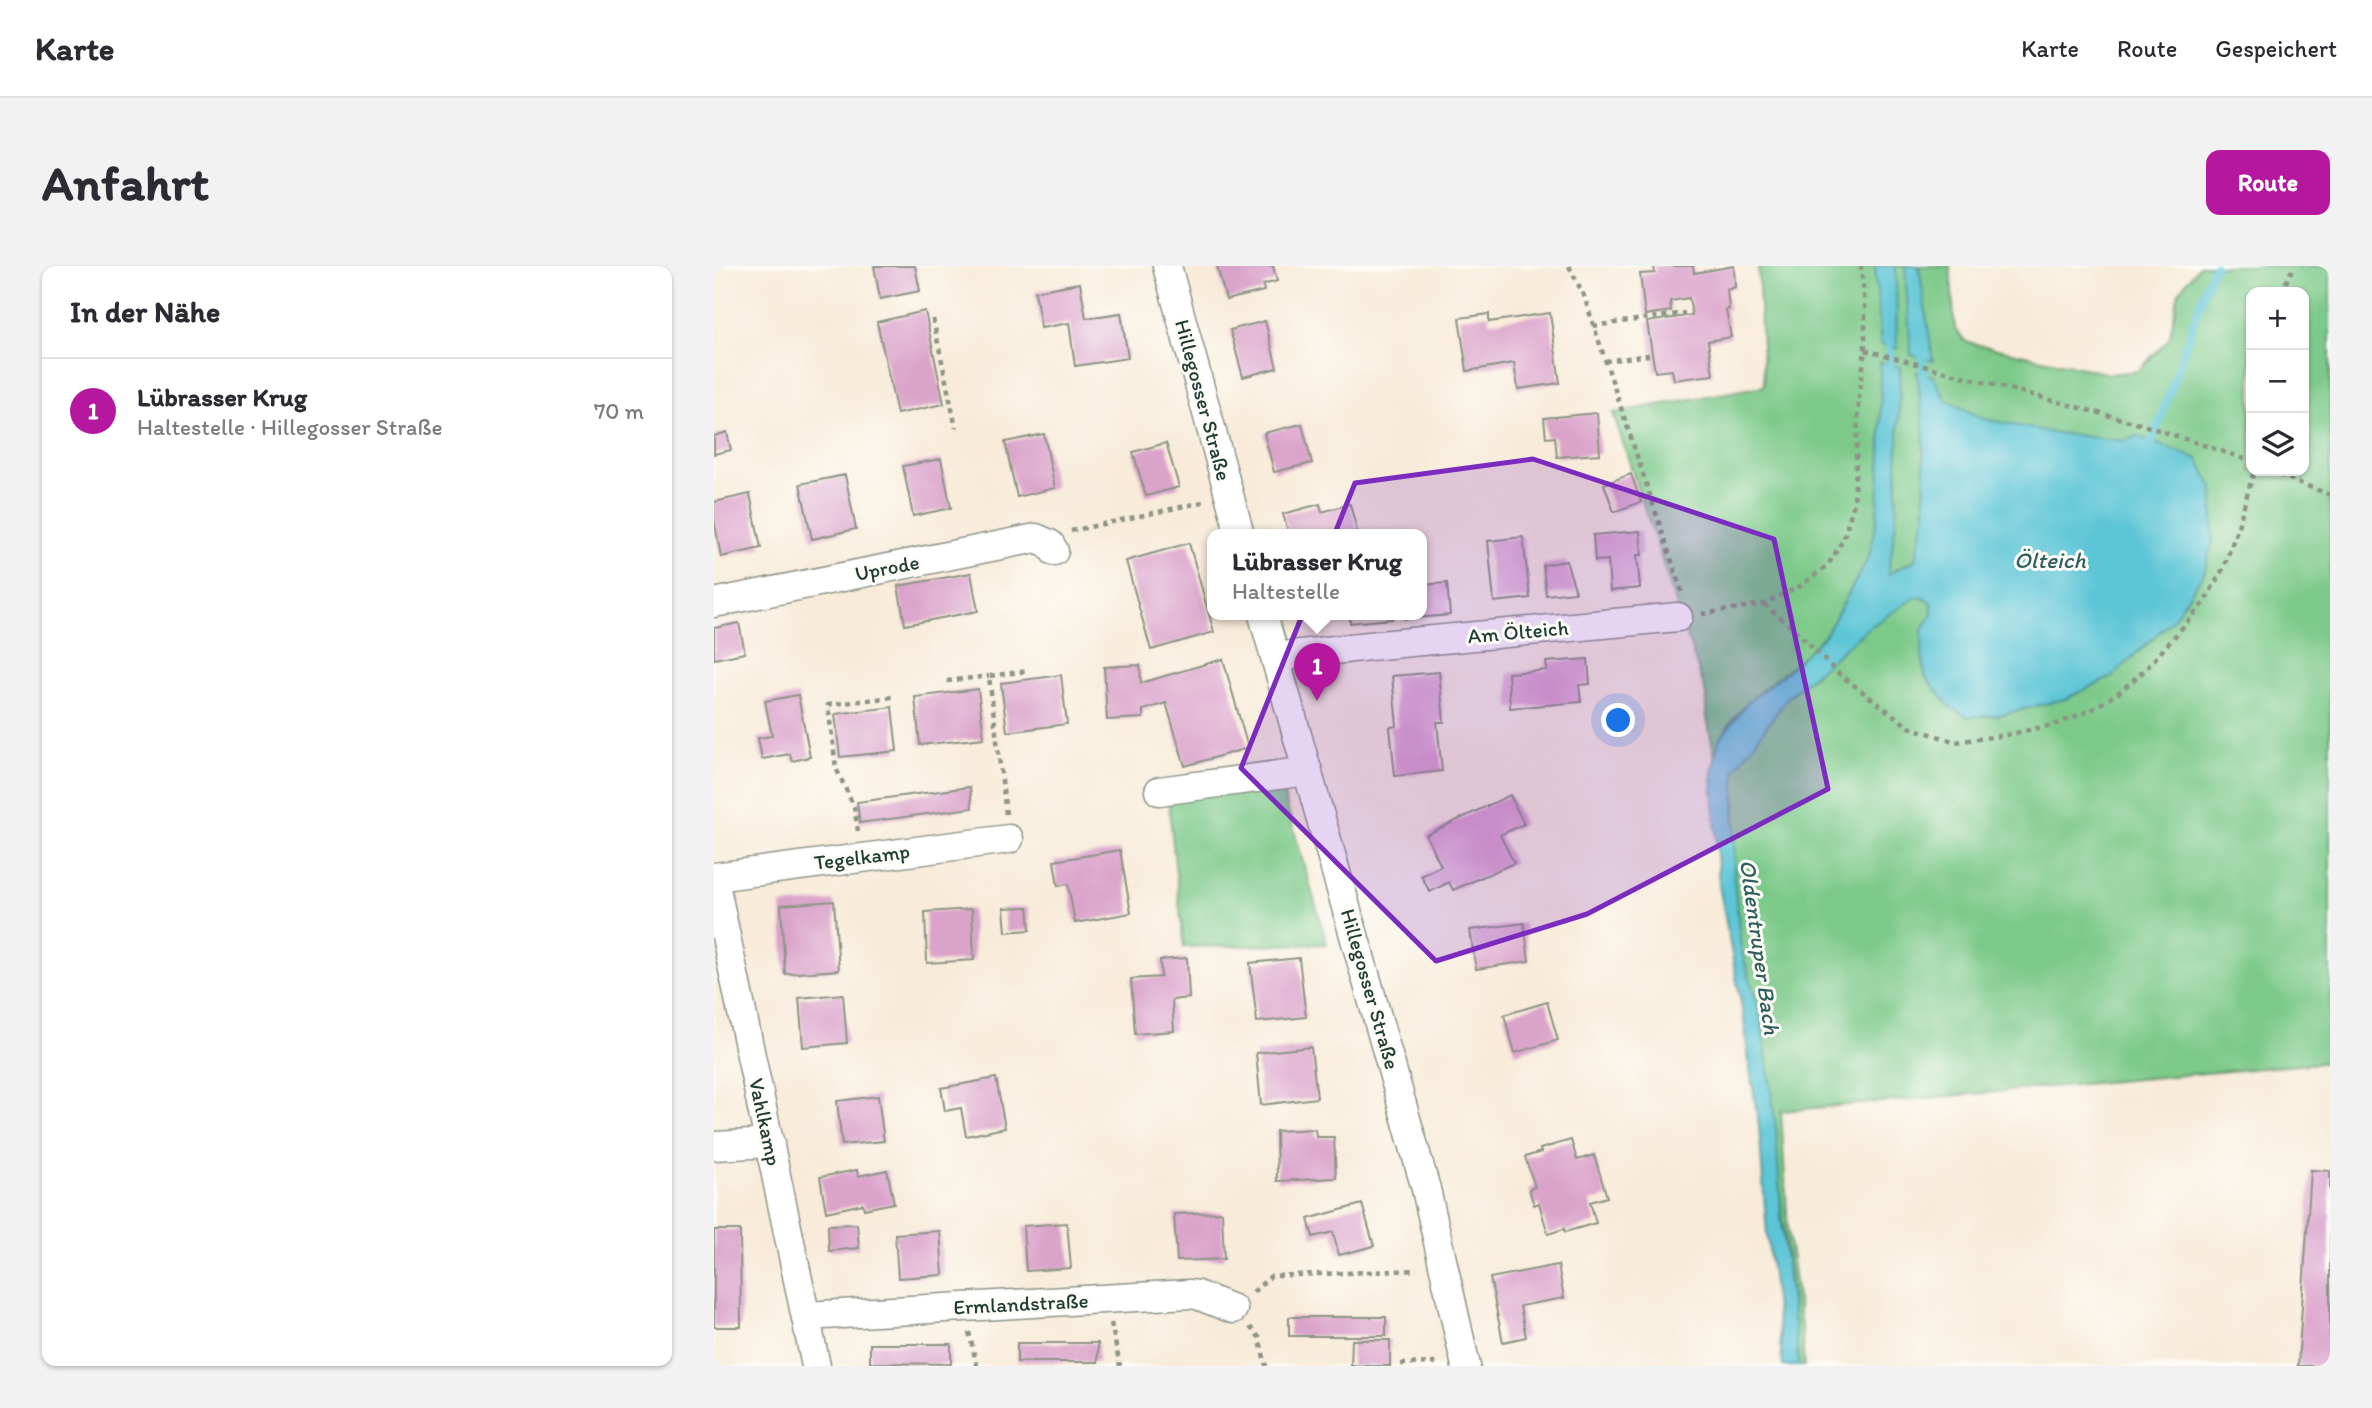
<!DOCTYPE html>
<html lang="de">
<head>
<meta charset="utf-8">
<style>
	body { margin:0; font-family:Itim,sans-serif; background:#f2f2f3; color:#2b2b33 }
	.controls { position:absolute; right:21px; top:21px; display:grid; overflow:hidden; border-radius:14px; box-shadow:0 2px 5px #0004 }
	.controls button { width:63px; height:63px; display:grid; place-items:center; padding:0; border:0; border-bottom:2px solid #e1e1e2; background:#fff; color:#2b2b33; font:35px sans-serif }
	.you { position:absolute; left:905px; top:455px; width:24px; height:24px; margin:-18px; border:5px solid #fff; border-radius:50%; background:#1a73e8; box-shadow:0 0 0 10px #1a73e833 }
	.badge { display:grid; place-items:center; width:46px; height:46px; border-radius:50%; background:#b5179e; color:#fff; font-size:23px; font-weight:700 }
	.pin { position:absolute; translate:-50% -58px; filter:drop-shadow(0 2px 4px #0008) }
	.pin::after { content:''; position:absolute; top:37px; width:24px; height:21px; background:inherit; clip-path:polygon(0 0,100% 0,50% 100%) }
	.popup { position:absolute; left:493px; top:263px; width:220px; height:91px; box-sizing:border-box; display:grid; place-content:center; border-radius:14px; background:#fff; filter:drop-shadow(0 2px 5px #0005); font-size:23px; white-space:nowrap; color:#7c7c81 }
	.popup b { font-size:26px; color:#2b2b33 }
	.popup::after { content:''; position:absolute; left:50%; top:100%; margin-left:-14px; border:14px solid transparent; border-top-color:#fff }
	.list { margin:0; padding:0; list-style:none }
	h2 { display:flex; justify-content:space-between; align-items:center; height:91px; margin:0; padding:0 28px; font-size:30px }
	h2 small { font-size:23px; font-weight:400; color:#7c7c81 }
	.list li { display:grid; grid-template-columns:46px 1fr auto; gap:21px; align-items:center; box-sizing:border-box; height:105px; padding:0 28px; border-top:2px solid #e1e1e2 }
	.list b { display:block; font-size:26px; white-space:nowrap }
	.list p { margin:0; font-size:23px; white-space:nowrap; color:#7c7c81 }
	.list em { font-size:23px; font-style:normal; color:#7c7c81 }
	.icon { flex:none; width:38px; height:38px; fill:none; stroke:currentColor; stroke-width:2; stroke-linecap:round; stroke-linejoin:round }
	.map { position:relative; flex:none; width:1616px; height:1100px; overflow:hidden; border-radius:14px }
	header { display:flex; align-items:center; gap:42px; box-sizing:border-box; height:98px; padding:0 35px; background:#fff; border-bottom:2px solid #e1e1e2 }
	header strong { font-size:33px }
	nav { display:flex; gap:38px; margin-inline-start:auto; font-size:24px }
	.intro { display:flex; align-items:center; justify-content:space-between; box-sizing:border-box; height:168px; padding:0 42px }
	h1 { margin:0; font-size:49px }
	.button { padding:18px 32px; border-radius:14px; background:#b5179e; color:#fff; font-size:24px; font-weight:700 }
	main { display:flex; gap:42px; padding:0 42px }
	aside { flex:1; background:#fff; border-radius:14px; box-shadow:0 2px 5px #0004 }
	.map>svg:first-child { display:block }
</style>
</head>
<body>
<header>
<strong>Karte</strong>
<nav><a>Karte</a><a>Route</a><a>Gespeichert</a></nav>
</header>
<div class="intro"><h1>Anfahrt</h1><a class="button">Route</a></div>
<main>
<aside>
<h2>In der Nähe<small></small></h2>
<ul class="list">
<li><span class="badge">1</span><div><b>Lübrasser Krug</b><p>Haltestelle · Hillegosser Straße</p></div><em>70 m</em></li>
</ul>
</aside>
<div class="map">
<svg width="1616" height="1100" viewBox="0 0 1616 1100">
	<rect width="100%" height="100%" fill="#fdfcf7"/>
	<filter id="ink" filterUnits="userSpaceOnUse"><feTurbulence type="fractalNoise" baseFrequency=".0143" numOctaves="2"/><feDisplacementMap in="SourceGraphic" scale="14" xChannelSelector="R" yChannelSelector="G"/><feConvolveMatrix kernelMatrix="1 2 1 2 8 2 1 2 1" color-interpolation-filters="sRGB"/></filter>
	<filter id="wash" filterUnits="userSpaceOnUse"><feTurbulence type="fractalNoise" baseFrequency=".00686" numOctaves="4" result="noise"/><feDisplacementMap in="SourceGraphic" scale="28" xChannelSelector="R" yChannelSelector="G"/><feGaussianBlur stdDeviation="1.57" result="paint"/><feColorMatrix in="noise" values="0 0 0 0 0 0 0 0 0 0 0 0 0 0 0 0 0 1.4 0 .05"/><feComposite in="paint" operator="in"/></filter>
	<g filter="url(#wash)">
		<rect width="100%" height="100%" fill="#f8ebd9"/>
		<path fill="#7bc989" stroke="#4d835e" stroke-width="2" fill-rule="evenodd" d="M 1044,0 L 1236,0 L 1241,63 L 1252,76 L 1396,108 L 1424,105 L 1455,73 L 1465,26 L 1485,0 L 1616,0 L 1616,796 L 1067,845 L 1074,965 L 1087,1060 L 1090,1100 L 1085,1100 L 1047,751 L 1027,683 L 1020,613 L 1021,504 L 1074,431 L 1153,363 L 1154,293 C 1142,317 1128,348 1111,369 C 1077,410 1013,435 1001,491 L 992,446 L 993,430 L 899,147 L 1050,120 ZM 1537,26 L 1590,26 L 1590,205 L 1537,205 Z
			M 566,516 L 613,678 L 470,681 L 454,532 Z"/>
		<path fill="#5bc5d6" stroke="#3d8185" stroke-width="2" d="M 1161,0 L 1182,0 L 1183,83 L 1167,78 Z
			M 1191,0 L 1205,0 L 1219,95 L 1197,89 Z
			M 1166,96 L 1186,101 L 1182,256 L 1174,308 L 1201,294 L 1211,249 L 1209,159 L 1203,106 L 1219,110 L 1232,134 L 1270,153 L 1335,166 L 1411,175 L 1423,170 L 1484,193 L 1499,222 L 1499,274 L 1490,307 L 1459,353 L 1398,411 L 1351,433 L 1286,449 L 1255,451 L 1237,442 L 1211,410 L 1208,388 L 1208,365 L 1218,348 L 1217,336 L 1209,332 L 1202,331 L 1153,363 L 1074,431 L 1021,504 L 1020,613 L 1027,683 L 1047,751 L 1062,861 L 1068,962 L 1085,1100 L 1069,1100 L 1053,969 L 1045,860 L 1035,796 L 1030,753 L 1005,619 L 998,506 L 1005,474 L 1035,435 L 1073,405 L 1112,368 L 1155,291 L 1163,252 L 1167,185 Z"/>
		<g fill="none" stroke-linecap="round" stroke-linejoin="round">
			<path stroke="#5bc5d6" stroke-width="8" d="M 1176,72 L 1176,108
				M 1207,82 L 1210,107
				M 1431,182 L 1439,175 L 1496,8 L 1501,0"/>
		</g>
		<g id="blocks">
			<path fill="#daa3ca" d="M 160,0 L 201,0 L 206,25 L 166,33 Z
				M 503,0 L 559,0 L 563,15 L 549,19 L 550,25 L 512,34 Z
				M 940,0 L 979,0 L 980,7 L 1020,0 L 1021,21 L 1013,24 L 1015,43 L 1012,44 L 1017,71 L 994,75 L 999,109 L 960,114 L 958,104 L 941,106 L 933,56 L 978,49 L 975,32 L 956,35 L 957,45 L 931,49 L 926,8 L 941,7 Z
				M 366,17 L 372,52 L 407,47 L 414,92 L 361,100 L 355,57 L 327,62 L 321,25 Z
				M 211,45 L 230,138 L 183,148 L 163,56 Z
				M 836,47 L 846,117 L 804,123 L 800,97 L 753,105 L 745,52 L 775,48 L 775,56 Z
				M 551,55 L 563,102 L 529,111 L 516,64 Z
				M 883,147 L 886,188 L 843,191 L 841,171 L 832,172 L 830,152 Z
				M 588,158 L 598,197 L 560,206 L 550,167 Z
				M 13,166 L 17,184 L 0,188 L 0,170 Z
				M 330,168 L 341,222 L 303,231 L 291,176 Z
				M 452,177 L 465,221 L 432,230 L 419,186 Z
				M 227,193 L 237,242 L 199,250 L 189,200 Z
				M 917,208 L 927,236 L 900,246 L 890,218 Z
				M 131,209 L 142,263 L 98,273 L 86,218 Z
				M 36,228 L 47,282 L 7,291 L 0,253 L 0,236 Z
				M 606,238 L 608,246 L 636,238 L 643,265 L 628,269 L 575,269 L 569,248 Z
				M 926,265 L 928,289 L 923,289 L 926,322 L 896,325 L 894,294 L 881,295 L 879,269 Z
				M 809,271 L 816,332 L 780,336 L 774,275 Z
				M 475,277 L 500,366 L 437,384 L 412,295 Z
				M 852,295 L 862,326 L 832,329 L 829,299 Z
				M 257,307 L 264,345 L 191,359 L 184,320 Z
				M 733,317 L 736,349 L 690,353 L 689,349 L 708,349 L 708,319 Z
				M 636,349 L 678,349 L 678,353 L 636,357 Z
				M 25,357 L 31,387 L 0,393 L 0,362 Z
				M 509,393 L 534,482 L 471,500 L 452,437 L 429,444 L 429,452 L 393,454 L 390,401 L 426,399 L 427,417 Z
				M 874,393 L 876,418 L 865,419 L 867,436 L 796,442 L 794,407 L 833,404 L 832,396 Z
				M 725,406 L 730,456 L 723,456 L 728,505 L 681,510 L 676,461 L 683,460 L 678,410 Z
				M 347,409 L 353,458 L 293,466 L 287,417 Z
				M 264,423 L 270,472 L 206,479 L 201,431 Z
				M 84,429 L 96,491 L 78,495 L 76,488 L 48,493 L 44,472 L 58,470 L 51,435 Z
				M 178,441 L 183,485 L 126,491 L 121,448 Z
				M 256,521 L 258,542 L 146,557 L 143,536 Z
				M 796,529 L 810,558 L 786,569 L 800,597 L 739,624 L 735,616 L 716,626 L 707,610 L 727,600 L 712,569 Z
				M 406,584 L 417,647 L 361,657 L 354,618 L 344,620 L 340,595 Z
				M 120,635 L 125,704 L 71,708 L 67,639 Z
				M 314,641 L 316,664 L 292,666 L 290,642 Z
				M 258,643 L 260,694 L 213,697 L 211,646 Z
				M 810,657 L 815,695 L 762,703 L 756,664 Z
				M 473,692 L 475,732 L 458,734 L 460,765 L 421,768 L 417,713 L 447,711 L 446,694 Z
				M 585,692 L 592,751 L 543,756 L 536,697 Z
				M 129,728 L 133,777 L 89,781 L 85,732 Z
				M 833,736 L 844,774 L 801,787 L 790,749 Z
				M 597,781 L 603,832 L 547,839 L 542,787 Z
				M 282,812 L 291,862 L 252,870 L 247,842 L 231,845 L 227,822 Z
				M 164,830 L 170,875 L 128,879 L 123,835 Z
				M 601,863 L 602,871 L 620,871 L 622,912 L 563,915 L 562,865 Z
				M 857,874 L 863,894 L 880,889 L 893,931 L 876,936 L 882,957 L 851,966 L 850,963 L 834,968 L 825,937 L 820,939 L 815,923 L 821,921 L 811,891 L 827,886 L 826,883 Z
				M 143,904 L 144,910 L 173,904 L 180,937 L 150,943 L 149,938 L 112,946 L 106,911 Z
				M 1597,904 L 1616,905 L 1616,1100 L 1584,1100 Z
				M 648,938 L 660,980 L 625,989 L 619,966 L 599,971 L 594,953 Z
				M 508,946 L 510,993 L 463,995 L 460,948 Z
				M 353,957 L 357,1002 L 312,1005 L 309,960 Z
				M 143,958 L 145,982 L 115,985 L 114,959 Z
				M 0,964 L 26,964 L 27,1061 L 0,1061 Z
				M 226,965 L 229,1009 L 184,1012 L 181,968 Z
				M 844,999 L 850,1032 L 806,1040 L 812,1071 L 789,1076 L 776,1012 Z
				M 575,1051 L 672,1051 L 672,1070 L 575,1070 Z
				M 638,1074 L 676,1074 L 676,1100 L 637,1100 Z
				M 303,1077 L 384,1077 L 384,1096 L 303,1096 Z
				M 156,1078 L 237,1078 L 237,1098 L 156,1097 Z"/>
		</g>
	</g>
	<g filter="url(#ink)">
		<use href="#blocks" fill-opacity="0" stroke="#8c9486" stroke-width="2"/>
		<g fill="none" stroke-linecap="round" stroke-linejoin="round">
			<g stroke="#8c9486" stroke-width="31">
				<path id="minor" d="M 453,0 L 526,269
					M 0,337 L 322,272 L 336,278 L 340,285
					M 549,349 L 712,923 L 752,1100
					M 561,391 L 655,380 L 964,351
					M 445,525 L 594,505
					M 0,611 L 295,573
					M 0,613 L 102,1100
					M 0,880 L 56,877
					M 92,1050 L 475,1028 L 483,1029 L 519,1043"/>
			</g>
			<path stroke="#8c9486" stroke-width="4.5" stroke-dasharray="5 5" stroke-linecap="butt" d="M 855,0 L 870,30 L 968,326
				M 1567,26 L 1580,0
				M 219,53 L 242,162
				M 879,60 L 971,47
				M 1151,84 L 1426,158 L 1537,195
				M 891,95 L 935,89
				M 1556,205 L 1616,229
				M 357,265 L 489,236
				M 1050,338 L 1082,365 L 1125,408 L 1195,461 L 1242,476 L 1292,469 L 1343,458 L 1377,444 L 1404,427 L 1431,404 L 1489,338 L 1509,303 L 1523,264 L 1540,205
				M 988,348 L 1050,338 L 1088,319 L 1114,299 L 1129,274 L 1140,237 L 1145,132 L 1151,84 L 1151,40 L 1147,0
				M 233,415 L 275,410
				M 292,548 L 275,410 L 314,405
				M 144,565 L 140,541 L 122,502 L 114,439 L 178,431
				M 539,1026 L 557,1010 L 703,1004
				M 397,1057 L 406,1100
				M 536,1061 L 545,1071 L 552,1100
				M 255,1066 L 263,1100
				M 687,1098 L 725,1097"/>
			<use href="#minor" stroke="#fff" stroke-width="28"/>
		</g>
	</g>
	<path fill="#7b2cbf" fill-opacity="0.2" stroke="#7b2cbf" stroke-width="5" stroke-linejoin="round" d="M 819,193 L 1060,273 L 1114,523 L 873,648 L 722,695 L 527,502 L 641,217 Z"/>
	<g text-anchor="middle" stroke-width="6" stroke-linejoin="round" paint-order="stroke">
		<g font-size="21" fill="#1f3d34" stroke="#fdfcf7">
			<text transform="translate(489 134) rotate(75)" y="7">Hillegosser Straße</text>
			<text transform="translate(173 302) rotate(-11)" y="7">Uprode</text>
			<text transform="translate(804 366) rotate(-5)" y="7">Am Ölteich</text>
			<text transform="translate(148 591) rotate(-7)" y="7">Tegelkamp</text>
			<text transform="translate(656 723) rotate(74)" y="7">Hillegosser Straße</text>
			<text transform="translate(51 856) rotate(78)" y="7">Vahlkamp</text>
			<text transform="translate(307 1038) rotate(-3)" y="7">Ermlandstraße</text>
		</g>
		<g font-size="23" font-style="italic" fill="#2e5f5c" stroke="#fdfcf7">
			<text x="1336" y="302">Ölteich</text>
			<text transform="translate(1046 681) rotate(82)" y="8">Oldentruper Bach</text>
		</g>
	</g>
</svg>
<div class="controls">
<button>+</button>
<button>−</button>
<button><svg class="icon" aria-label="layers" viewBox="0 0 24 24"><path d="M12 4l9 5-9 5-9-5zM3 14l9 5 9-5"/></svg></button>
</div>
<div class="you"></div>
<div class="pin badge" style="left:603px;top:435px">1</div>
<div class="popup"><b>Lübrasser Krug</b>Haltestelle</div>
</div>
</main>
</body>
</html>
